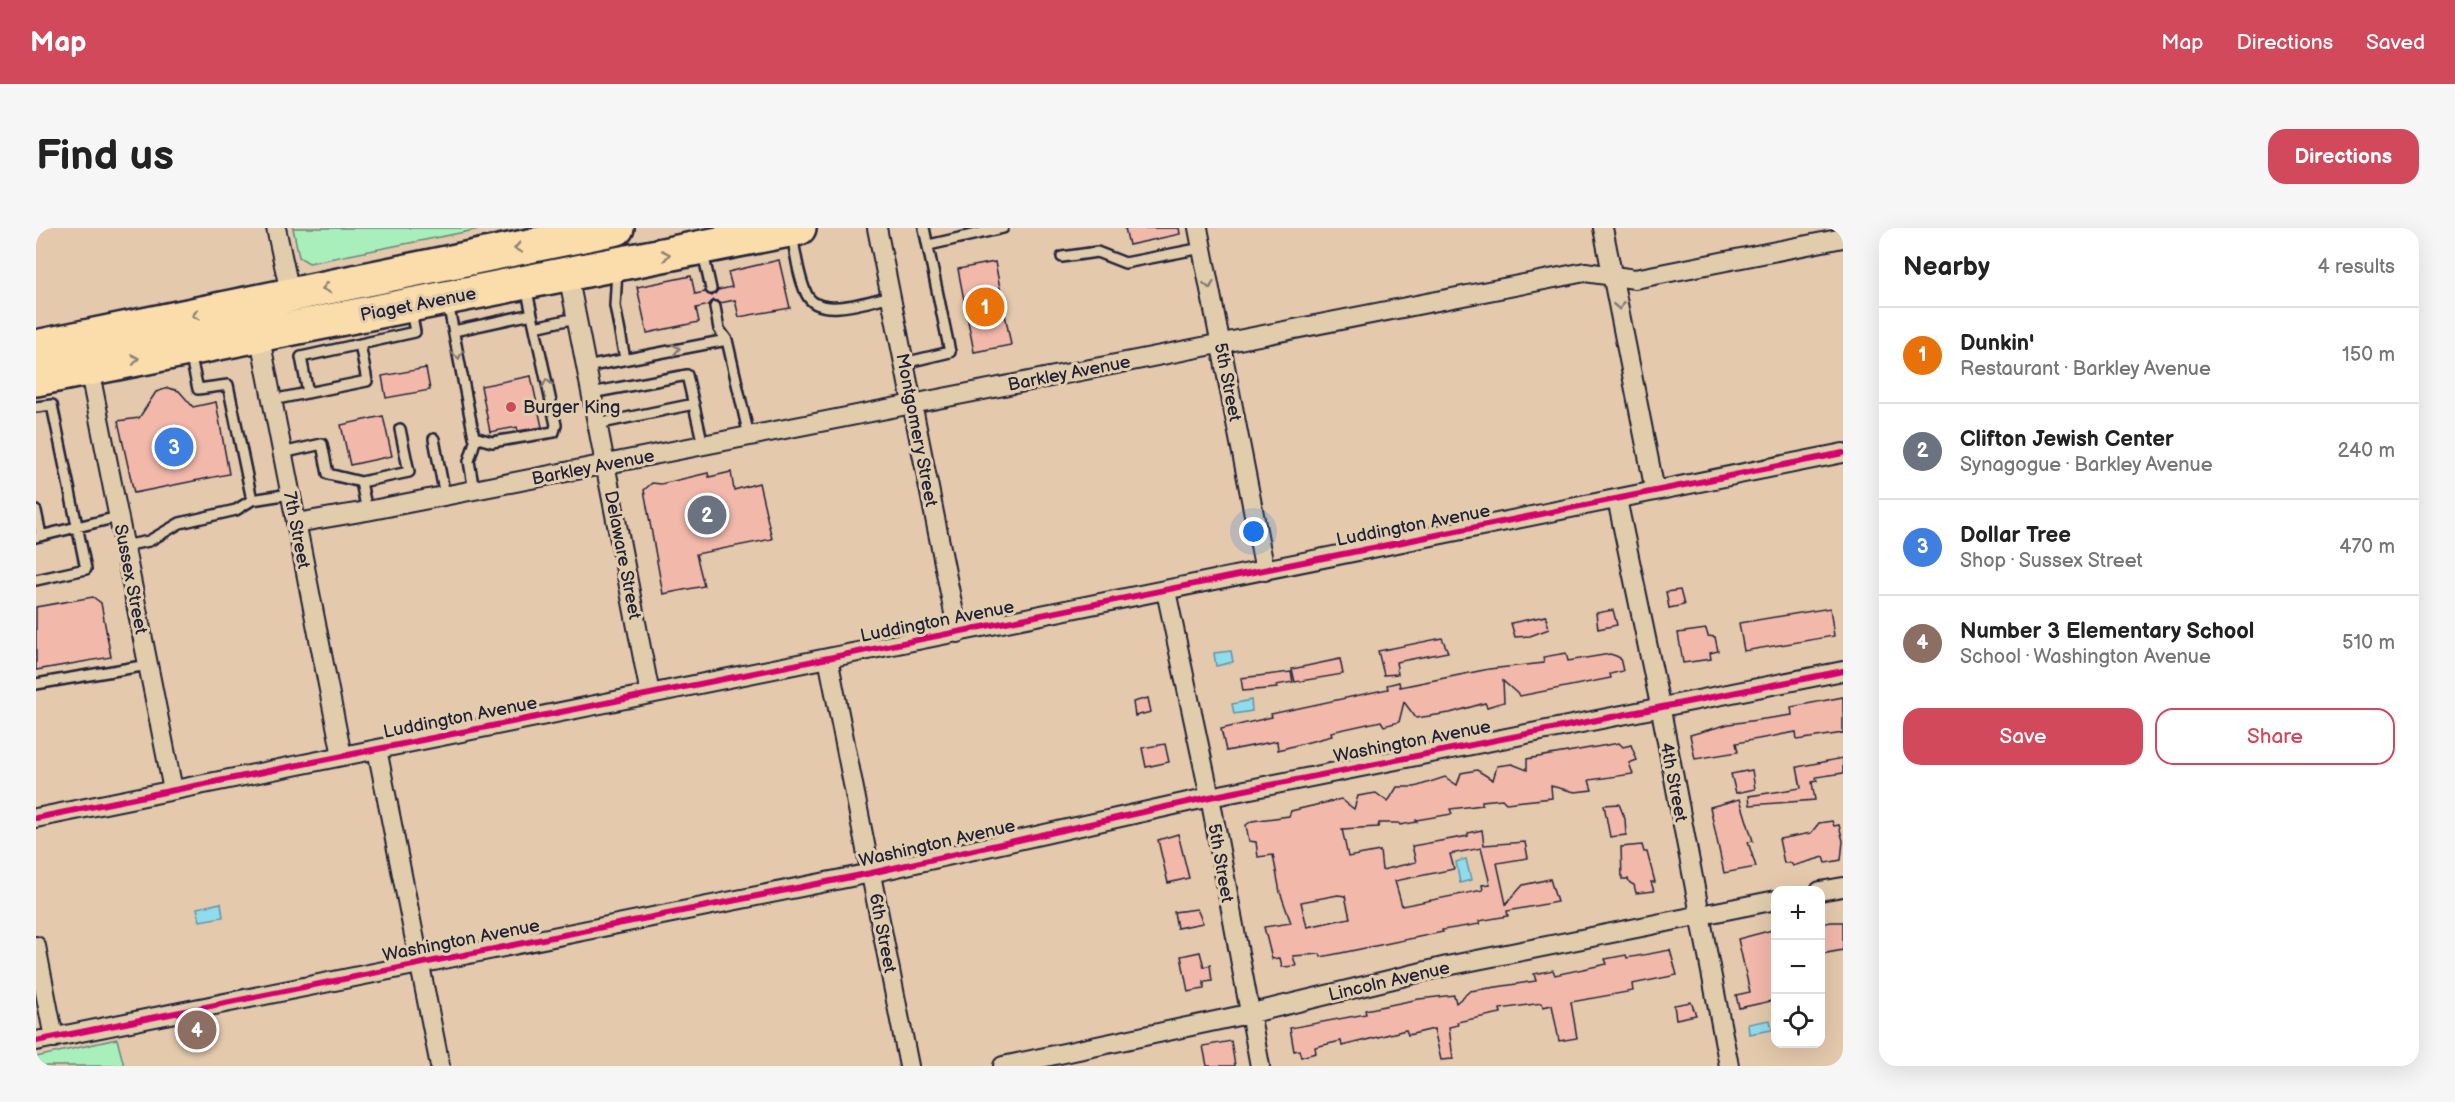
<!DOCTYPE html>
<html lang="en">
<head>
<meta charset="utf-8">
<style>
	body { margin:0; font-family:"Balsamiq Sans",sans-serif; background:#f6f6f6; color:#222 }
	.controls { position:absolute; right:18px; bottom:18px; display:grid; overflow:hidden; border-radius:12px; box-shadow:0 6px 24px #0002 }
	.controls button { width:54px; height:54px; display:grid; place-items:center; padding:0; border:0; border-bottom:2px solid #e0e0e0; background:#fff; color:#222; font:30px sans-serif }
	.you { position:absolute; left:1218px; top:304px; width:21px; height:21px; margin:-15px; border:4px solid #fff; border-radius:50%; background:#1a73e8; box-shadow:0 0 0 9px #1a73e833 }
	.badge { display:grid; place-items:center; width:39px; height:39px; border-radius:50%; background:#d1495b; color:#fff; font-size:20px; font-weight:700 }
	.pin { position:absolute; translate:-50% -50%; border:3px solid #fff; box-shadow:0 2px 6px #0006 }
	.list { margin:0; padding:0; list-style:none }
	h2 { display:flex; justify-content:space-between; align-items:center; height:78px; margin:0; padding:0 24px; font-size:26px }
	h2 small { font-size:20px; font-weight:400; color:#767676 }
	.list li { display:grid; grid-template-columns:39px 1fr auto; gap:18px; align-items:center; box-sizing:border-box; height:96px; padding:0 24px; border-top:2px solid #e0e0e0 }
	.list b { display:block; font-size:22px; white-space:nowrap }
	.list p { margin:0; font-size:20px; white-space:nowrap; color:#767676 }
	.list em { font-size:20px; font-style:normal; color:#767676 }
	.actions { display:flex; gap:12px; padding:18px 24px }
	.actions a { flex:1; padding:14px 0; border:2px solid #d1495b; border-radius:18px; text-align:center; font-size:21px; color:#d1495b }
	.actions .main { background:#d1495b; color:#fff }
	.icon { flex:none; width:33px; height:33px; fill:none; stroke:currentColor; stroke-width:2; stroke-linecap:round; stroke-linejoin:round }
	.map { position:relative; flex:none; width:1807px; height:838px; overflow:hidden; border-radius:18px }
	header { display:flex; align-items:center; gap:36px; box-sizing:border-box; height:84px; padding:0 30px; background:#d1495b; color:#fff }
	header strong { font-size:28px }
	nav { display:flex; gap:33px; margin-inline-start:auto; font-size:21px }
	.intro { display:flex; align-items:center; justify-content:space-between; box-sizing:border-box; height:144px; padding:0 36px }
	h1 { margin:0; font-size:42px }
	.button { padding:15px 27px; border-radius:18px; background:#d1495b; color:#fff; font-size:21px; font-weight:700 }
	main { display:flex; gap:36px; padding:0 36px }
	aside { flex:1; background:#fff; border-radius:18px; box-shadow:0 6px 24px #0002 }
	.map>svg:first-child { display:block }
</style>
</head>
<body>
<header>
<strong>Map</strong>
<nav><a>Map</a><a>Directions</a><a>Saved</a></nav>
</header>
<div class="intro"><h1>Find us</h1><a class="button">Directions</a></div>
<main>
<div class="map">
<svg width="1807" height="838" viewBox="0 0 1807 838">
	<rect width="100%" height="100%" fill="#e4c9ac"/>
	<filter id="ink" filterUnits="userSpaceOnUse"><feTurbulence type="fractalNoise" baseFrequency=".0167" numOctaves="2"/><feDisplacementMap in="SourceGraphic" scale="12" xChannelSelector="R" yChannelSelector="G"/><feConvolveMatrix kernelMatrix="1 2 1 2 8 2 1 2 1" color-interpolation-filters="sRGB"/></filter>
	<g filter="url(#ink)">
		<path fill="#a9efbb" stroke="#66887b" stroke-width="1.5" d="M 257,0 L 449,0 L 273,35 L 263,29 Z
			M 81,811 L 88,838 L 0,838 L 0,829 Z"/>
		<path fill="#8fdced" stroke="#6392a6" stroke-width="1.5" d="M 1195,423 L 1197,434 L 1180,438 L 1178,425 Z
			M 1215,472 L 1216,483 L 1198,486 L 1196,476 Z
			M 1430,631 L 1435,652 L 1424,655 L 1420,634 Z
			M 185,675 L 187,689 L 164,693 L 161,680 Z
			M 1734,792 L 1736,802 L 1713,806 L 1712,796 Z"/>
		<path fill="#f2b8aa" stroke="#22223b" stroke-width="1.5" fill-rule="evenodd" d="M 1089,0 L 1143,0 L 1144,6 L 1093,17 Z
			M 743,32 L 754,80 L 703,89 L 699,72 L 684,75 L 678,72 L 673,77 L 660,80 L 663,94 L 611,105 L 601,59 L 655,48 L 659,66 L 669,64 L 676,68 L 682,62 L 696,59 L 692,44 Z
			M 959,34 L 975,117 L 938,124 L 922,41 Z
			M 390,140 L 394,162 L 350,170 L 346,148 Z
			M 495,148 L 506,199 L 482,203 L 481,199 L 454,204 L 445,158 Z
			M 132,160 L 143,163 L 157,179 L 180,174 L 193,246 L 98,265 L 82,193 L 103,190 L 120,164 Z
			M 347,188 L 356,228 L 314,237 L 305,197 Z
			M 695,244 L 698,262 L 723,255 L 736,311 L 660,326 L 668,358 L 627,366 L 608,262 L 616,255 L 625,256 L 672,245 L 673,249 Z
			M 1644,362 L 1648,377 L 1633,380 L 1630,364 Z
			M 57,369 L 65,375 L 75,429 L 0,442 L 0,379 Z
			M 1794,380 L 1798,408 L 1708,423 L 1703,395 Z
			M 1577,382 L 1581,397 L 1562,401 L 1560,385 Z
			M 1510,388 L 1513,401 L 1494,408 L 1479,409 L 1475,395 Z
			M 1670,401 L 1672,408 L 1679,409 L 1682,423 L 1674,425 L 1675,431 L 1647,435 L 1642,405 Z
			M 1406,410 L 1412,424 L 1360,434 L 1362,446 L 1348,447 L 1342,423 Z
			M 1530,425 L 1532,433 L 1574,426 L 1580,428 L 1584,430 L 1587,443 L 1574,446 L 1575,450 L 1484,468 L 1467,453 L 1468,474 L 1451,479 L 1449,475 L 1414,485 L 1380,490 L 1368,474 L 1363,494 L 1348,498 L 1345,493 L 1295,504 L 1296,508 L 1242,522 L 1241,513 L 1190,523 L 1185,501 L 1236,489 L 1235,486 L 1352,461 L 1351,457 L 1363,454 L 1364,459 L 1453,441 L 1508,435 L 1507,429 Z
			M 1304,431 L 1307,446 L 1259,454 L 1256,441 Z
			M 1255,444 L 1257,454 L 1240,457 L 1241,460 L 1207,463 L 1205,450 Z
			M 1807,469 L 1807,505 L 1761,512 L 1760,504 L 1700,515 L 1702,524 L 1659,531 L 1654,507 L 1693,496 L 1756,487 L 1755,479 Z
			M 1112,470 L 1115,484 L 1099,488 L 1097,474 Z
			M 1583,515 L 1587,519 L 1595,517 L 1601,532 L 1593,535 L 1597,546 L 1553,552 L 1556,562 L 1539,564 L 1515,558 L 1516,570 L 1470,575 L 1466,571 L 1446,573 L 1446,577 L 1414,581 L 1416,586 L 1380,592 L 1381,594 L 1364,597 L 1363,595 L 1343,595 L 1342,599 L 1306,601 L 1312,629 L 1344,623 L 1346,642 L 1380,634 L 1376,618 L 1432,608 L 1432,605 L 1446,602 L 1448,617 L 1489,614 L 1492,630 L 1461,635 L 1470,676 L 1487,657 L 1514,651 L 1521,674 L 1471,683 L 1472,688 L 1443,693 L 1444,696 L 1406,702 L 1407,704 L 1305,725 L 1285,729 L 1284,726 L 1257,728 L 1260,738 L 1246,739 L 1244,730 L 1236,731 L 1228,699 L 1255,695 L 1244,664 L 1237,627 L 1222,629 L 1220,614 L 1213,613 L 1210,597 L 1216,593 L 1253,588 L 1255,583 L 1305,571 L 1318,581 L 1322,568 L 1340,565 L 1352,574 L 1361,559 L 1379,559 L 1409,549 L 1421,557 L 1425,545 L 1441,542 L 1457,552 L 1461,538 L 1476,536 L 1491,542 L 1491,531 ZM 1445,620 L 1454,656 L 1446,657 L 1447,662 L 1366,678 L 1359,653 L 1418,641 L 1414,626 ZM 1302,667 L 1309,668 L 1314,690 L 1271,699 L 1265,674 Z
			M 1129,516 L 1133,534 L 1110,539 L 1106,520 Z
			M 1807,530 L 1807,545 L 1780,549 L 1781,553 L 1776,554 L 1779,572 L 1714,577 L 1713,568 L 1765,560 L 1761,539 Z
			M 1716,542 L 1719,561 L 1700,565 L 1695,546 Z
			M 1704,571 L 1717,613 L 1712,614 L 1720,639 L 1688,645 L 1674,579 Z
			M 1583,576 L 1589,591 L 1590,607 L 1574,609 L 1568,577 Z
			M 1796,593 L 1798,598 L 1803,597 L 1807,613 L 1805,632 L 1790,635 L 1788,629 L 1757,638 L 1755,635 L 1748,635 L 1743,611 L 1775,605 L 1783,595 Z
			M 1142,606 L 1153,650 L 1132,655 L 1122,612 Z
			M 1606,617 L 1608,624 L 1611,624 L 1619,654 L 1615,654 L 1618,663 L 1600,665 L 1598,657 L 1594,655 L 1592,651 L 1586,651 L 1585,619 Z
			M 1161,681 L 1167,695 L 1141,700 L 1138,684 Z
			M 1795,694 L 1807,694 L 1807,722 L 1785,726 L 1785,696 Z
			M 1740,701 L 1740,772 L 1703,780 L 1700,767 L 1714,764 L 1702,711 Z
			M 1634,722 L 1641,747 L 1596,756 L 1597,763 L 1535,774 L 1541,810 L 1523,813 L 1516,777 L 1507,779 L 1506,775 L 1464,781 L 1465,785 L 1421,794 L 1422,797 L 1413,799 L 1417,831 L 1405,832 L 1398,801 L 1372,807 L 1370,802 L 1306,818 L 1305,813 L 1279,819 L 1280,825 L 1265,829 L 1263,822 L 1258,823 L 1254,800 L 1330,786 L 1329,782 L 1383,771 L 1418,767 L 1420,775 L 1434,763 L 1500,753 L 1498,746 L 1517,742 L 1519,747 L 1571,736 L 1569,731 L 1590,727 L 1591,730 Z
			M 1164,724 L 1168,739 L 1174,737 L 1176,753 L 1168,754 L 1168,761 L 1152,764 L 1145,728 Z
			M 1655,774 L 1660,787 L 1640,791 L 1638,777 Z
			M 1195,813 L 1199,838 L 1171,838 L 1167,818 Z"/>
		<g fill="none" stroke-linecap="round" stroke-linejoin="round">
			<g stroke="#22223b" stroke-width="14">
				<path id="lane" d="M 756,7 C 760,26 762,49 771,67 C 783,91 834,73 855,68
					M 893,17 L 967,0
					M 667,25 L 675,61
					M 1026,29 L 1061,24 L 1089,35 L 1166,20
					M 581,41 L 579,78 L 589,131
					M 412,75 L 438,209 L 456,214 L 518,204 L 520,197 L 490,59
					M 679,79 L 683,101 L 691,112 L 713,208
					M 499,99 L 540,90
					M 418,103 L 496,86
					M 868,135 L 914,124 L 888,0
					M 550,139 L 691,112
					M 272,165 L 265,129 L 379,104 L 375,83
					M 555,165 L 651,147 L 667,217
					M 236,172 L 331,153 L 324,116
					M 0,179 L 16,177 L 50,341 L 0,352
					M 561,196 L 658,176
					M 398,211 L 409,268
					M 246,225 L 286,216 L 292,246 L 325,254 L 331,283
					M 325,254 L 373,244 L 364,201
					M 438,263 L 433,233 L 440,210
					M 216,272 L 254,266
					M 0,283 L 5,307
					M 0,309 L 82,289
					M 88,318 L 113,313 L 144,295 L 200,282 L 216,272 L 192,157 L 162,161 L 154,126
					M 0,456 L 112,437"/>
			</g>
			<g stroke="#22223b" stroke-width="22">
				<path id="street" d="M 240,0 L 256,74
					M 841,0 L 922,405
					M 1162,0 L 1229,343
					M 1567,0 L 1619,263
					M 532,46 L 614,466
					M 222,100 L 306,528
					M 53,140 L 137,562
					M 1581,271 L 1624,477 L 1693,838
					M 260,295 L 331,283 L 1549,44 L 1599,51 L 1807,10
					M 1130,363 L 1174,569 L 1224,838
					M 792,430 L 873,838
					M 341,521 L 404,838
					M 0,590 L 1807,225
					M 1784,663 L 1807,659
					M 0,718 L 18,810
					M 0,813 L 835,645 L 1174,569 L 1807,443
					M 967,838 L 1212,786 L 1411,738 L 1740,672"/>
			</g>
			<g stroke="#22223b" stroke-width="38">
				<path id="highway" d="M 0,119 L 581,0
					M 0,151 L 763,0"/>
			</g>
			<use href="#lane" stroke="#e1cdac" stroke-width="9"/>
			<use href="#street" stroke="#e1cdac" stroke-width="18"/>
			<use href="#highway" stroke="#faddab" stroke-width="33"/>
			<g stroke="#e1cdac" stroke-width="10">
				<path id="cycleway" d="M 0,590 L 1807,225
					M 0,813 L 835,645 L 1174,569 L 1807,443"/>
			</g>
			<use href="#cycleway" stroke="#d6006c" stroke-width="6"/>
		</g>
		<defs><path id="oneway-chevron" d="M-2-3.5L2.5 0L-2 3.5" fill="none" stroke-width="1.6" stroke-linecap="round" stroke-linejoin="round" transform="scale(1.5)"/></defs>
		<g stroke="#8e8073">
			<use href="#oneway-chevron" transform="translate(482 20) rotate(168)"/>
			<use href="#oneway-chevron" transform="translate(630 27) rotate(-11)"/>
			<use href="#oneway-chevron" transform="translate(290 60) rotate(168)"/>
			<use href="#oneway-chevron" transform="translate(160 87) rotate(169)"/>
			<use href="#oneway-chevron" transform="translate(99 131) rotate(-11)"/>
		</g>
		<g stroke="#827874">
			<use href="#oneway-chevron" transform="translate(1173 57) rotate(79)"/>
			<use href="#oneway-chevron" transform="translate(1583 78) rotate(79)"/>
			<use href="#oneway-chevron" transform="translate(640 121) rotate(-11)"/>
			<use href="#oneway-chevron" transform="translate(422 127) rotate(79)"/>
			<use href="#oneway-chevron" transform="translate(511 155) rotate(-102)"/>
		</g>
	</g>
	<circle fill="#d1495b" stroke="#e1cdac" stroke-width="2" cx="475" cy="179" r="6"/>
	<g text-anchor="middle" stroke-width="6" stroke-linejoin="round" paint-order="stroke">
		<g font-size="18" fill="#22223b" stroke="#e1cdac">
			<text transform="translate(382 76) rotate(-11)" y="6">Piaget Avenue</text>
			<text transform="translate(1033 145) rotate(-11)" y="6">Barkley Avenue</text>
			<text transform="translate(1192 154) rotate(79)" y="6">5th Street</text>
			<text transform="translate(881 202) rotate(79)" y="6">Montgomery Street</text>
			<text transform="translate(557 239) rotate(-11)" y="6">Barkley Avenue</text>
			<text transform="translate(1377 297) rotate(-11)" y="6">Luddington Avenue</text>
			<text transform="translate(261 302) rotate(79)" y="6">7th Street</text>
			<text transform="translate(587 327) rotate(79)" y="6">Delaware Street</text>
			<text transform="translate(95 351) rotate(79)" y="6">Sussex Street</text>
			<text transform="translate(901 393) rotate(-11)" y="6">Luddington Avenue</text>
			<text transform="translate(424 489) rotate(-11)" y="6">Luddington Avenue</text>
			<text transform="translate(1376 513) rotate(-11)" y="6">Washington Avenue</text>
			<text transform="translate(1638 554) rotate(79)" y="6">4th Street</text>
			<text transform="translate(901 615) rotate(-13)" y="6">Washington Avenue</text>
			<text transform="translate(1185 635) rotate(80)" y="6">5th Street</text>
			<text transform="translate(847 705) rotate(79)" y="6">6th Street</text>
			<text transform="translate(425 712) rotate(-11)" y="6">Washington Avenue</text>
			<text transform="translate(1353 753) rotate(-13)" y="6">Lincoln Avenue</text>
		</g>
		<g font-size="18" fill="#22223b" stroke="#e1cdac" text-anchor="start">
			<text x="487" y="185">Burger King</text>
		</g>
	</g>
</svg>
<div class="controls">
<button>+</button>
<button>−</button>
<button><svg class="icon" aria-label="locate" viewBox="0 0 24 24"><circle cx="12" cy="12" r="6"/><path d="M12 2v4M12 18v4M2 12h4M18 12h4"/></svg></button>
</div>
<div class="you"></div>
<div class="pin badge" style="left:949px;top:79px;background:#e8710a">1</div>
<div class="pin badge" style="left:671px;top:287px;background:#6b7280">2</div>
<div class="pin badge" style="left:138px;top:219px;background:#3f7fe0">3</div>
<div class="pin badge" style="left:161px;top:802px;background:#8d6e63">4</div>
</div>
<aside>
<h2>Nearby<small>4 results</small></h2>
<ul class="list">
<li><span class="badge" style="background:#e8710a">1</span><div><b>Dunkin'</b><p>Restaurant · Barkley Avenue</p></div><em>150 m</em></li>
<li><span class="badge" style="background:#6b7280">2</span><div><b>Clifton Jewish Center</b><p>Synagogue · Barkley Avenue</p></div><em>240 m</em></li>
<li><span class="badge" style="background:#3f7fe0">3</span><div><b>Dollar Tree</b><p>Shop · Sussex Street</p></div><em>470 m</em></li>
<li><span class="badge" style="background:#8d6e63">4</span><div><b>Number 3 Elementary School</b><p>School · Washington Avenue</p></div><em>510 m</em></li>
</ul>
<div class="actions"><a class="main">Save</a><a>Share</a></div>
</aside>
</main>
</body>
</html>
